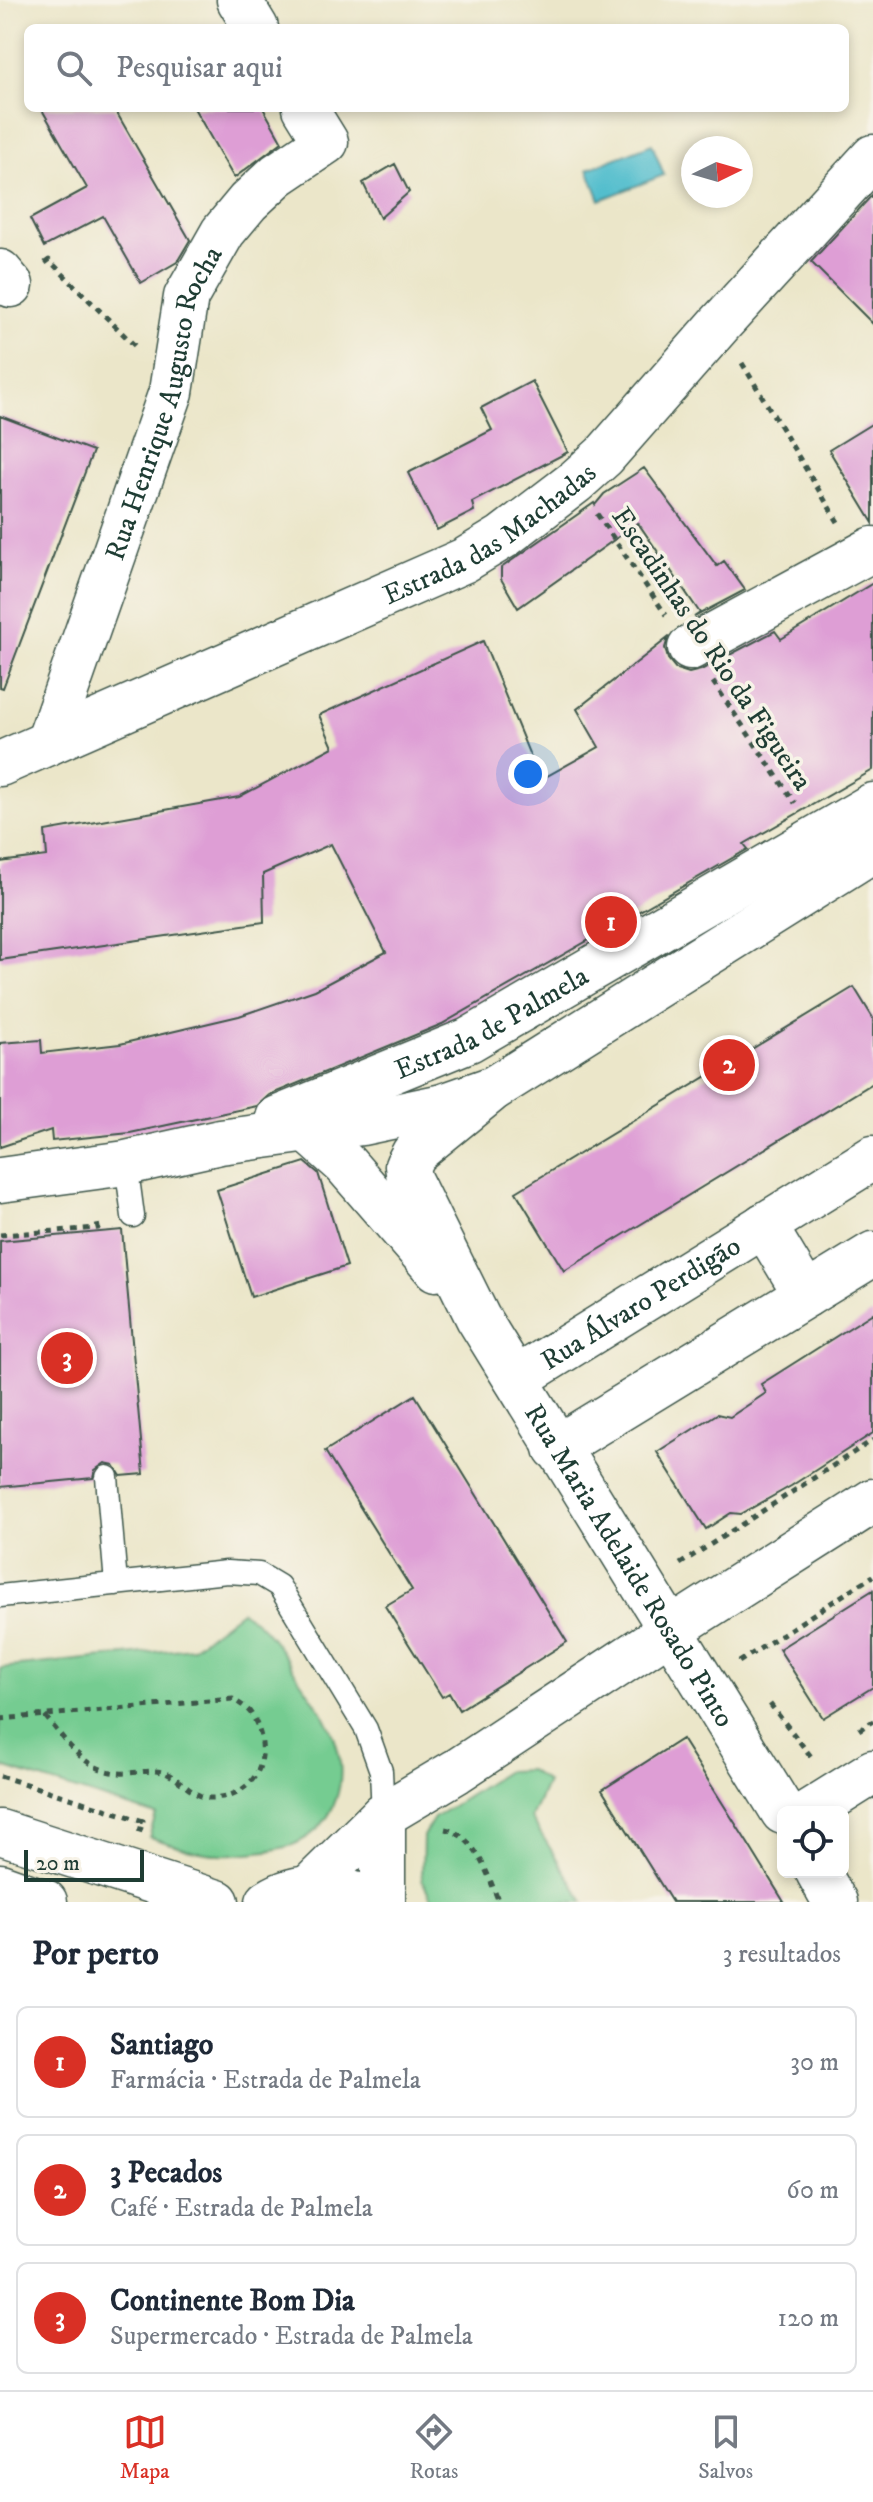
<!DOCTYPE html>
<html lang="pt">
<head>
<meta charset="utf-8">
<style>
	body { margin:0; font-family:"IM FELL DW Pica",serif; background:#f2f2f3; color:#1f2937 }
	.controls { position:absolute; right:24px; bottom:24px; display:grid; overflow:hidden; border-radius:12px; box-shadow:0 4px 12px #0003 }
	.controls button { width:72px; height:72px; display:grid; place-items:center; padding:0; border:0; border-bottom:2px solid #e0e1e3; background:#fff; color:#1f2937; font:40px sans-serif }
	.compass { position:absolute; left:681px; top:136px; width:72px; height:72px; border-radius:50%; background:#fff; box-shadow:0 4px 12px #0003; rotate:85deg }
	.scale { position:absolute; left:24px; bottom:20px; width:120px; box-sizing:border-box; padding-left:8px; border:4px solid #1f3d34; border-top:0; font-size:22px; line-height:28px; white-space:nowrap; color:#1f3d34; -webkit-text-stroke:6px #f7f3e8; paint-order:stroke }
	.you { position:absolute; left:528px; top:774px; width:28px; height:28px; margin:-20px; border:6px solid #fff; border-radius:50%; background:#1a73e8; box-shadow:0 0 0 12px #1a73e833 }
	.badge { display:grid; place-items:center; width:52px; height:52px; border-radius:50%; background:#d93025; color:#fff; font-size:26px; font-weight:700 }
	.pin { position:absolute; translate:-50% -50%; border:4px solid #fff; box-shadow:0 2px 8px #0006 }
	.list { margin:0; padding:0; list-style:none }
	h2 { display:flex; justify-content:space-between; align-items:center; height:104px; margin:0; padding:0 32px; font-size:34px }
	h2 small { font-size:26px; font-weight:400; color:#747a83 }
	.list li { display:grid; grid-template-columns:52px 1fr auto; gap:24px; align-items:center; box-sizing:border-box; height:112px; margin:0 16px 16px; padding:0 16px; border:2px solid #e0e1e3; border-radius:12px }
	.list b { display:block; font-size:30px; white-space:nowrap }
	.list p { margin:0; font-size:26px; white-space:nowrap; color:#747a83 }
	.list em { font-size:26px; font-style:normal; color:#747a83 }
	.icon { flex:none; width:44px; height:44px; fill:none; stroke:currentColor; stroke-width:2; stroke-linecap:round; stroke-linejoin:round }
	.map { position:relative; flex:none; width:873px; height:1902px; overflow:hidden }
	.search { position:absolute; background:#fff; box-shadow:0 4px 12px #0003; left:24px; right:24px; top:24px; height:88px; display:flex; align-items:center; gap:20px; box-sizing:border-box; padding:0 28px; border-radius:12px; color:#747a83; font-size:30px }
	.sheet { height:488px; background:#fff }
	nav { display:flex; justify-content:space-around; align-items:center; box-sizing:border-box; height:112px; border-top:2px solid #e0e1e3; background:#fff; font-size:22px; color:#747a83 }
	nav a { display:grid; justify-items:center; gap:4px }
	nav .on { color:#d93025 }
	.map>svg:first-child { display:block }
</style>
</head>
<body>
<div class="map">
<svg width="873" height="1902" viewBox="0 0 873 1902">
	<rect width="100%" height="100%" fill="#f7f3e8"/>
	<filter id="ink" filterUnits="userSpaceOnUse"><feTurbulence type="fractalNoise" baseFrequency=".0125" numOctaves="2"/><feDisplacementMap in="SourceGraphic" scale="16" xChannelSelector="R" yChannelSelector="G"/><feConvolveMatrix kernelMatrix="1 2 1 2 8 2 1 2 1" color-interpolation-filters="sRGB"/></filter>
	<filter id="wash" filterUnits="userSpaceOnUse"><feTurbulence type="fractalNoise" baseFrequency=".006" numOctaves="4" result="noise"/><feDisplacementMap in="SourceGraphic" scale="32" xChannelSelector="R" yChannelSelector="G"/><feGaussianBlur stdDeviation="1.8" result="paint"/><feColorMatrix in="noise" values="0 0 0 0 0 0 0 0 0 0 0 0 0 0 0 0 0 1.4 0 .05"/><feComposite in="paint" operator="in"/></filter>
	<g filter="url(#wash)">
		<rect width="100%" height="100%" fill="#ebe6c9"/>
		<path fill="#75cc91" stroke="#4a8462" stroke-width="2" d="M 241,1611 C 268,1626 283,1654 300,1680 C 313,1699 330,1720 336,1743 C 348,1781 336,1823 299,1842 C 282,1851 239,1855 220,1854 C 196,1854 173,1844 149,1837 L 156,1815 L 0,1766 L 0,1668 L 192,1648 Z
			M 530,1770 L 547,1782 L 531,1818 L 584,1902 L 433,1902 L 422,1880 L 423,1836 L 434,1818 L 507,1771 Z"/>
		<path fill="#52becd" stroke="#387e80" stroke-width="2" d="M 652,144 L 664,175 L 600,200 L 588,169 Z"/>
		<g id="blocks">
			<path fill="#de9ed5" d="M 41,108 L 114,108 L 190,240 L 177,262 L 141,283 L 103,216 L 44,247 L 30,219 L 87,188 Z
				M 194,108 L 263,108 L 282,142 L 234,178 Z
				M 395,164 L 409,192 L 380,218 L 363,183 Z
				M 873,194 L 873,324 L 811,262 Z
				M 532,381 L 568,452 L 472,502 L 474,511 L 437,530 L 408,473 L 492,430 L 481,408 Z
				M 0,416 L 93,451 L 3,688 L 0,687 Z
				M 873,423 L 873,523 L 829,450 Z
				M 644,468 L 717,566 L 724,561 L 745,590 L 694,617 L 700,613 L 638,523 L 518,608 L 501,579 L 501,568 L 594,503 L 595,505 L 604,494 Z
				M 873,583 L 873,770 L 744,844 L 748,849 L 442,1024 L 269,1095 L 257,1106 L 130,1133 L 52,1141 L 51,1130 L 0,1147 L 0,1043 L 41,1040 L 42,1053 L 120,1044 L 239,1016 L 315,990 L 386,952 L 331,844 L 263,874 L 264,922 L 0,960 L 0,862 L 47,856 L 45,831 L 239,797 L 333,747 L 319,715 L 483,641 L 540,780 L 599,747 L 577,709 L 668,638 L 665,648 L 668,659 L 676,669 L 689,673 L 701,670 L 775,631 L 781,639 Z
				M 854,987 L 873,1018 L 873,1083 L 564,1271 L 516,1192 Z
				M 305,1162 L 318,1173 L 347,1266 L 251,1297 L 217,1190 Z
				M 122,1230 L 144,1474 L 121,1476 L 114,1465 L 105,1463 L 95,1470 L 93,1478 L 0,1487 L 0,1241 Z
				M 873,1313 L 873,1433 L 791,1486 L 741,1514 L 731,1513 L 706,1529 L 657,1452 L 717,1414 L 730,1417 L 766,1393 L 761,1384 Z
				M 415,1395 L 567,1642 L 459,1710 L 449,1693 L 442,1697 L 385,1606 L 412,1590 L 325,1451 Z
				M 873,1590 L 873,1687 L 823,1718 L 779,1649 Z
				M 682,1739 L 747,1842 L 784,1902 L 672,1902 L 602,1790 Z"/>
		</g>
	</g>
	<g filter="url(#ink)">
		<use href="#blocks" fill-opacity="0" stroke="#3e564a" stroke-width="2"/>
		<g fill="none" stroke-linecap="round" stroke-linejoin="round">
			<g stroke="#3e564a" stroke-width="25">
				<path id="lane" d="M 126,1163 L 133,1216
					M 107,1477 L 116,1584
					M 0,1596 L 227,1572 L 259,1574 L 279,1586 L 366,1729 L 381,1771 L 383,1815"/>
			</g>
			<g stroke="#3e564a" stroke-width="47">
				<g id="street">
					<path d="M 239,0 L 256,28"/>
					<path d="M 0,272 L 11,285"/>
					<path d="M 690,648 L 873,549"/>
					<path id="s1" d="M 48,743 L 171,392 L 186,297 L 223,232 L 248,202 L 277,175 L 326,142 L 305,108"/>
					<path id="s2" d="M 0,764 L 465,560 L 503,537 L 575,482 L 604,456 L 720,324 L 873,157"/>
					<path id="s3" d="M 489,1092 L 414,1153 L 407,1166 L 409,1179 L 478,1318 L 783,1812"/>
					<path d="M 307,1130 L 345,1164 L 436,1269"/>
					<path d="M 764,1225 L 806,1295"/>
					<path id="s4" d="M 516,1379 L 873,1158"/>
					<path d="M 556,1448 L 873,1254"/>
					<path d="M 809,1812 L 873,1772"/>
					<path d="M 818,1872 L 835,1902"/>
					<path d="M 310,1887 L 383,1815 L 457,1771 L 672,1629 L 873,1501"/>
					<path d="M 383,1902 L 383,1815"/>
				</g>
			</g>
			<g stroke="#3e564a" stroke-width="47">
				<g id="secondary">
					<path id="s5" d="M 278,1118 L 469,1040 L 873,805"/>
					<path d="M 0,1180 L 126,1163 L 220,1142 L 362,1123 L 443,1106 L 494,1088 L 873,850"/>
				</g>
			</g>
			<g stroke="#3e564a" stroke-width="47">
				<path id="primary" d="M 0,1832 L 217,1902
					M 0,1886 L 45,1902
					M 268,1902 C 298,1882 340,1884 371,1902"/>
			</g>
			<path stroke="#3e564a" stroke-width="5" stroke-dasharray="6 6" stroke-linecap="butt" d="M 45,263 L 49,260 L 137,348
				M 742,363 L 838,522
				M 597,514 L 666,615
				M 713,682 L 795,803
				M 0,1235 L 98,1228 L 97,1223
				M 680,1564 L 873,1440
				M 739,1662 L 873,1576
				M 770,1704 L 813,1759
				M 0,1719 L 233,1699 C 240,1704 248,1708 252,1715 C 275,1753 259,1797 211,1798 C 192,1798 179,1776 162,1772 C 150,1769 133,1774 119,1773 C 82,1770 67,1741 44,1715
				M 859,1730 L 873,1721
				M 0,1776 L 143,1821 L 139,1834
				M 445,1829 C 476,1835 488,1876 499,1902"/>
			<use href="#lane" stroke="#fff" stroke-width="22"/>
			<use href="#street" stroke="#fff" stroke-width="44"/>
			<use href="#secondary" stroke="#fff" stroke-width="44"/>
			<use href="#primary" stroke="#fff" stroke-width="44"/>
		</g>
	</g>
	<g text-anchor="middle" stroke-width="7" stroke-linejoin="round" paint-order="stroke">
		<g font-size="28" fill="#1f3d34" stroke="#f7f3e8">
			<text dy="10" stroke="none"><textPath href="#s1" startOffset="360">Rua Henrique Augusto Rocha</textPath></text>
			<text dy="10" stroke="none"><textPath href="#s2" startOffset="542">Estrada das Machadas</textPath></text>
			<text transform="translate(713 648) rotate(56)" y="10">Escadinhas do Rio da Figueira</text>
			<text dy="10" stroke="none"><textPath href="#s5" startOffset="234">Estrada de Palmela</textPath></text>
			<text dy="10" stroke="none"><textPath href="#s4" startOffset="146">Rua Álvaro Perdigão</textPath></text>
			<text dy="10" stroke="none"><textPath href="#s3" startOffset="570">Rua Maria Adelaide Rosado Pinto</textPath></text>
		</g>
	</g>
</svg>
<div class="controls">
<button><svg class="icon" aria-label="locate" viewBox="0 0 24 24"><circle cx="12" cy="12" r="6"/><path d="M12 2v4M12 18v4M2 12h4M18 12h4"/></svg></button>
</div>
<svg class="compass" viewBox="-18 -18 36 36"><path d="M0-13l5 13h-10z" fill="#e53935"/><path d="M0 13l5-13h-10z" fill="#747a83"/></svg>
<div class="scale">20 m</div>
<div class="you"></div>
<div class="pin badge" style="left:611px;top:922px">1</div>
<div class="pin badge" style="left:729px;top:1065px">2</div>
<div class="pin badge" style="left:67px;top:1358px">3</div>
<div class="search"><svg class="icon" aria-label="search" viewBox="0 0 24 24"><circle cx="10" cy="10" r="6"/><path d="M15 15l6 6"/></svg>Pesquisar aqui</div>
</div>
<section class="sheet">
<h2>Por perto<small>3 resultados</small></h2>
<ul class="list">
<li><span class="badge">1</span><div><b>Santiago</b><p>Farmácia · Estrada de Palmela</p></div><em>30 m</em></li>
<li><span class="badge">2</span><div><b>3 Pecados</b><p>Café · Estrada de Palmela</p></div><em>60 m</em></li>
<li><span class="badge">3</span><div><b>Continente Bom Dia</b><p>Supermercado · Estrada de Palmela</p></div><em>120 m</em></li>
</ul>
</section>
<nav>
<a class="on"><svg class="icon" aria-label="map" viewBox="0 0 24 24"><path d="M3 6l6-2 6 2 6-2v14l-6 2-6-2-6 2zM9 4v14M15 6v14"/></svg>Mapa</a>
<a><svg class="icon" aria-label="directions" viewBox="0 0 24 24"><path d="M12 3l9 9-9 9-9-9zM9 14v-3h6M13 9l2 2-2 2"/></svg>Rotas</a>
<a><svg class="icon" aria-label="saved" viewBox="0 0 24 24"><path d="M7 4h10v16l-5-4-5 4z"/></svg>Salvos</a>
</nav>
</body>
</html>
